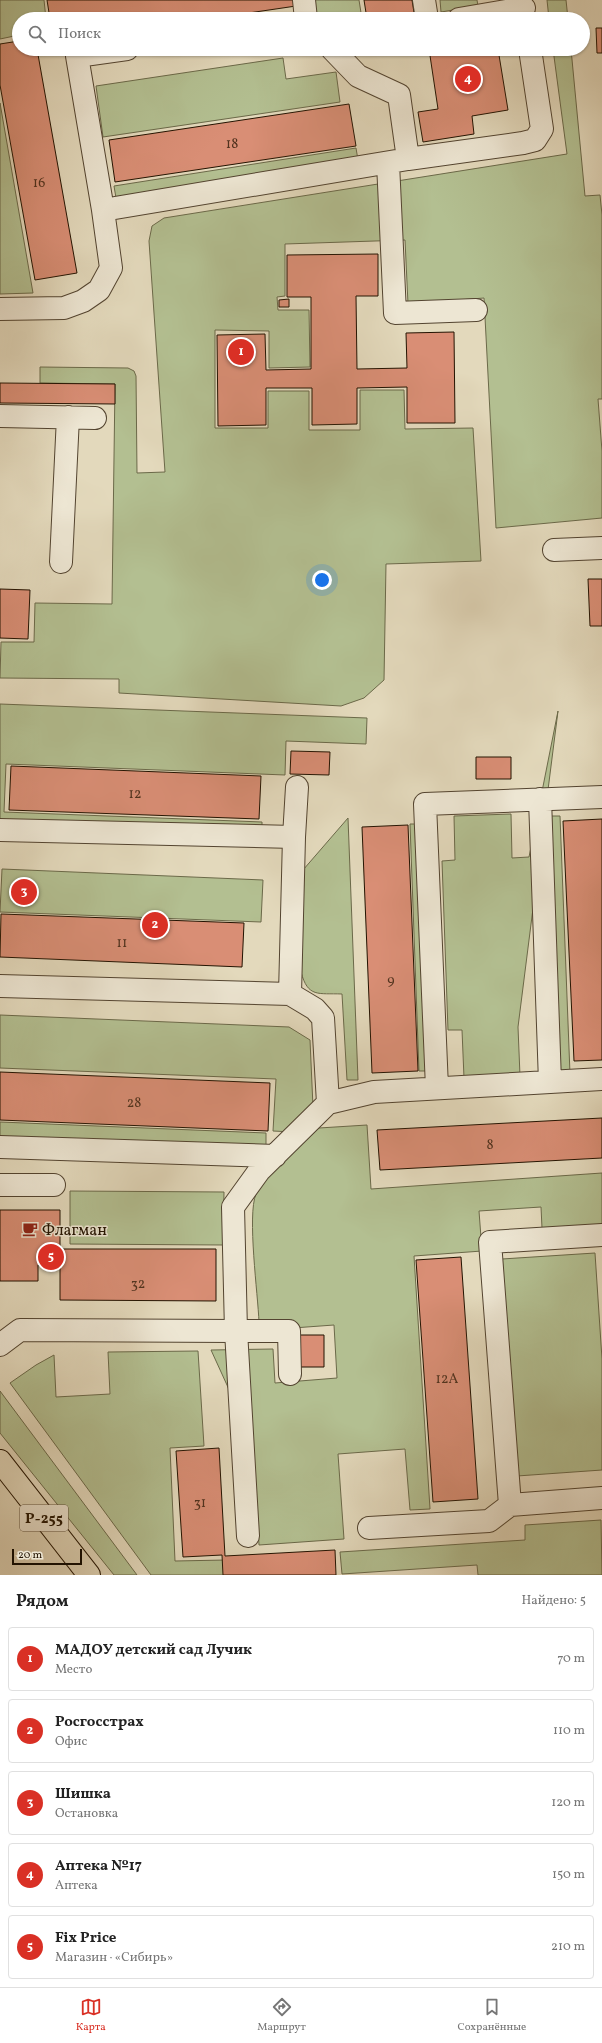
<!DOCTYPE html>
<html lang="ru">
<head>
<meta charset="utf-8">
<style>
	body { margin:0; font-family:Vollkorn,serif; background:#f2f2f2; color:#222 }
	.scale { position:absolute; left:12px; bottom:10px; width:70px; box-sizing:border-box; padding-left:4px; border:2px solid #231301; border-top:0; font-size:11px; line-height:14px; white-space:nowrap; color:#231301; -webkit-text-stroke:3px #ede6d3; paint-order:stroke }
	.you { position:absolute; left:322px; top:580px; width:14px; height:14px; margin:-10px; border:3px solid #fff; border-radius:50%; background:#1a73e8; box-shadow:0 0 0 6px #1a73e833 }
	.badge { display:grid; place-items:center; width:26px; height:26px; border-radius:50%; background:#d93025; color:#fff; font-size:13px; font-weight:700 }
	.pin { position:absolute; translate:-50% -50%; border:2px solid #fff; box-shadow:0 1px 4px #0006 }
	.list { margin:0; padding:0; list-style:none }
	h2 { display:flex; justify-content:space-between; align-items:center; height:52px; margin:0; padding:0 16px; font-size:17px }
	h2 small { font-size:13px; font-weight:400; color:#767676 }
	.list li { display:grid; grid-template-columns:26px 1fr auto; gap:12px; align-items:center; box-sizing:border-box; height:64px; margin:0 8px 8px; padding:0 8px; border:1px solid #e0e0e0; border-radius:4px }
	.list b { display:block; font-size:15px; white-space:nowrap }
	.list p { margin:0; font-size:13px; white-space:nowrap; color:#767676 }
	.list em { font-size:13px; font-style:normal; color:#767676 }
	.icon { flex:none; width:22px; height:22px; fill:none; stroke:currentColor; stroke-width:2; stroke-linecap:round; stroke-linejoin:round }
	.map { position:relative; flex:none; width:602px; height:1575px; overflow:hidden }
	.search { position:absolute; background:#fff; box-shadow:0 1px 3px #0004; left:12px; right:12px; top:12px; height:44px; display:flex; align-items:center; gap:10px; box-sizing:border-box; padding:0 14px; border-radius:22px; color:#767676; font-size:15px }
	.sheet { height:412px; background:#fff }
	nav { display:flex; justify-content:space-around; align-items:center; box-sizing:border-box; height:56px; border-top:1px solid #e0e0e0; background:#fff; font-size:11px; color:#767676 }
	nav a { display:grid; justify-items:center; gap:2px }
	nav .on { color:#d93025 }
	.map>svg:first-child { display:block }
</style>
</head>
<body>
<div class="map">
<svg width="602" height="1575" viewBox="0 0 602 1575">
	<rect width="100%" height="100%" fill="#e3d9bc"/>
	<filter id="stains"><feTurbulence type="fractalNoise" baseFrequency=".005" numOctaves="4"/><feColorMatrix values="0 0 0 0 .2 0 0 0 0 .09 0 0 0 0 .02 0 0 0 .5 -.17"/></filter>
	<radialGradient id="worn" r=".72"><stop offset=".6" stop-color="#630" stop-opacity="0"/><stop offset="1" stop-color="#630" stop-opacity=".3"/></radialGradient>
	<path fill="#b3bf91" stroke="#6b6949" d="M 0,0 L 44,0 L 46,19 L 19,19 L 19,35 L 0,39 Z
		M 314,0 L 359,0 L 362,19 L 316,19 Z
		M 440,0 L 477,0 L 478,6 L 441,12 Z
		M 547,0 L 566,0 L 568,19 L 549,19 Z
		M 553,49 L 571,49 L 585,196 L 600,195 L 602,215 L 602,399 L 598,399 L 602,451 L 602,518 L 496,528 L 484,298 L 408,304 L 405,240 L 285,244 L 285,296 L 277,297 L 278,310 L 309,310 L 310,367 L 269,368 L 269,331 L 215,330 L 215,428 L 268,428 L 268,391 L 309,391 L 309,430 L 360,430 L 360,390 L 404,390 L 405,429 L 473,428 L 481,561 L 386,564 L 384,680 L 364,698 L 341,706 L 119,693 L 119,679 L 0,678 L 1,642 L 34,642 L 35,603 L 112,604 L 115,384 L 40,383 L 40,367 L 128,368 L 134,371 L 136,376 L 137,473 L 165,472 L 149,241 L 152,226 L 164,218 L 567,154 Z
		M 283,58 L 286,79 L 336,72 L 340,102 L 103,137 L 96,86 Z
		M 0,103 L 33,293 L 0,294 Z
		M 356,148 L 358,160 L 116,198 L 114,186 Z
		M 0,704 L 367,718 L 366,744 L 286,741 L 285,775 L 6,764 L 4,812 L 262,822 L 262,832 L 0,821 Z
		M 558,711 L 518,1027 L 520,1076 L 464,1078 L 462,1030 L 448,1030 L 442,861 L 455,860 L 454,816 L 511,814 L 512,858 L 529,857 Z
		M 550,816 L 560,816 L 570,1074 L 560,1074 Z
		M 348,818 L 358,1080 L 347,1080 L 342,994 C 318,993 308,998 301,972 L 303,870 Z
		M 410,824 L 420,824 L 429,1071 L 419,1071 Z
		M 2,869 L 263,880 L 261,922 L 0,912 Z
		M 0,1015 L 289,1027 L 310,1040 L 313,1107 L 293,1132 L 273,1131 L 276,1079 L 0,1068 Z
		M 0,1122 L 266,1133 L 266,1150 L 0,1139 Z
		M 367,1125 L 371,1189 L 602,1173 L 602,1225 L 542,1228 L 541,1207 L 479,1211 L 482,1251 L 414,1256 L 430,1509 L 410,1510 L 405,1449 L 338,1454 L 344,1539 L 259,1545 L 253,1442 L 211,1350 L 273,1349 L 275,1383 L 337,1378 L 334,1325 L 293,1328 L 292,1320 L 259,1322 C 258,1295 247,1215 256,1194 C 264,1173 302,1144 319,1128 Z
		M 70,1191 L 224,1192 L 223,1245 L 70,1244 Z
		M 595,1253 L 602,1359 L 602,1470 L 517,1476 L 502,1259 Z
		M 198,1351 L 204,1446 L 170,1448 L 175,1561 L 226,1560 L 227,1575 L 151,1575 L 10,1383 L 36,1365 L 54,1355 L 56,1397 L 110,1394 L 108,1352 Z
		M 0,1391 L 137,1575 L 114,1575 L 0,1433 Z
		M 601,1520 L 602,1575 L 478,1575 L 477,1565 L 342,1574 L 340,1552 L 525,1540 L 525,1525 Z"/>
	<path fill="#d98e75" stroke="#231301" d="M 47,0 L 295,0 L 296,6 L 208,19 L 50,19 Z
		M 364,0 L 412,0 L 415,19 L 367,19 Z
		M 596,28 L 602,28 L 602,53 L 597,53 Z
		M 19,41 L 19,49 L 37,49 L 77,273 L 35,280 L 0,85 L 0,44 Z
		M 429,49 L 498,49 L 508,110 L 472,116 L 474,134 L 423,142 L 418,112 L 438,109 Z
		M 349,104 L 356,146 L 115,182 L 109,140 Z
		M 378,254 L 378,296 L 356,296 L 357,369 L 407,368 L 406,333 L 454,332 L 455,423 L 407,423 L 407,387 L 357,388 L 357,424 L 312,425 L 312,388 L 266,388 L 266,425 L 218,426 L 217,335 L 265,334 L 266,370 L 311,369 L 311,297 L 287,297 L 287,255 Z
		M 289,299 L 289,307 L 279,307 L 279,300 Z
		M 0,383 L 115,384 L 115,404 L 0,403 Z
		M 588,579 L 602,579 L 602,626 L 590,626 Z
		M 0,589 L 30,590 L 28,639 L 0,638 Z
		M 291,751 L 330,752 L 329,775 L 290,774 Z
		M 476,757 L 511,757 L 511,779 L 476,779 Z
		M 11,766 L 261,776 L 259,819 L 9,810 Z
		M 602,819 L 602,1060 L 574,1061 L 563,821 Z
		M 408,825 L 418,1071 L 372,1073 L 362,827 Z
		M 1,914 L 244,923 L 242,967 L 0,957 Z
		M 0,1072 L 270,1083 L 268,1131 L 0,1120 Z
		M 602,1118 L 602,1158 L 380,1170 L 377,1130 Z
		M 0,1210 L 60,1210 L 60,1265 L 38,1265 L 38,1281 L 0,1281 Z
		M 60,1249 L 216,1249 L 216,1301 L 60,1300 Z
		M 461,1257 L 478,1499 L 433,1502 L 416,1260 Z
		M 298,1335 L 324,1335 L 324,1367 L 298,1367 Z
		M 219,1448 L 225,1556 L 335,1550 L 336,1575 L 223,1575 L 222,1555 L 183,1557 L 176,1451 Z"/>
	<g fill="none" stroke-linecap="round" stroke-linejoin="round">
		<g stroke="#534430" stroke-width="24">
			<path id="minor" d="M 304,0 L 306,19
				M 424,0 L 427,19
				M 459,19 L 524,8
				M 332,49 L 358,76 L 399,95 L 408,159
				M 388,163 L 395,313 L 476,310
				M 103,210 L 77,56 L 127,49
				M 0,309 L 64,308 L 83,301 L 99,290 L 111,268 L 103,210 L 408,159 L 523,143 L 535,140 L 542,129 L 530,49
				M 0,416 L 95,418
				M 554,550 L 602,548
				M 61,562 L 68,417
				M 540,799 L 550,1082
				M 0,830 L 294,837
				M 0,986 L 290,994 L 315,1009 L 323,1018 L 328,1103
				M 290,994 L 294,837 L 297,787
				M 437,1088 L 425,804 L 602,797
				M 0,1147 L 275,1156
				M 0,1185 L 54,1185
				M 0,1345 L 20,1330 L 236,1331 L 233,1207 L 259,1171 L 328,1103 L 374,1092 L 602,1079
				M 510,1505 L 490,1242 L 602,1235
				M 369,1528 L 489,1521 L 510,1505 L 602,1498
				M 248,1536 L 236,1331 L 289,1331 L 290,1374"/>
		</g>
		<g stroke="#231301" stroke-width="24">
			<path id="highway" d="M 0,1461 L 89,1575"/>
		</g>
		<use href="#minor" stroke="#ede6d3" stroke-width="22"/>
		<use href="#highway" stroke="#e3d9bc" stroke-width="22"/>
	</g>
	<defs>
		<g id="cafe-bare" transform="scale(1.2)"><path d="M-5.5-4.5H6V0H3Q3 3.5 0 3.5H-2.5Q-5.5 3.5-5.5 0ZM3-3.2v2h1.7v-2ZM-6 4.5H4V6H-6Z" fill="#8f2418" stroke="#ede6d3" stroke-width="2.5" paint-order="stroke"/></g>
	</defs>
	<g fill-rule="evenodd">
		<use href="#cafe-bare" x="30" y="1229"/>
	</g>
	<g text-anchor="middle" stroke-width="3" stroke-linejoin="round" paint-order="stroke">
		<g font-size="14" fill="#50321e">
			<text x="232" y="148">18</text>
			<text x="39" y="187">16</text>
			<text x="135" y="798">12</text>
			<text x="122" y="947">11</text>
			<text x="391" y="984">9</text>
			<text x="134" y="1107">28</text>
			<text x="490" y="1149">8</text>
			<text x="138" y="1288">32</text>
			<text x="447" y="1383">12А</text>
			<text x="200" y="1507">31</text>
		</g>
		<rect fill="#ede6d3" stroke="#605240" stroke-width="1" x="20" y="1505" width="48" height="26" rx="3"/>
		<g font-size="15" font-weight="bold" fill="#231301">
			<text x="44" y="1523">Р-255</text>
		</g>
		<g font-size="16" fill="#231301" stroke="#ede6d3" text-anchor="start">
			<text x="42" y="1235">Флагман</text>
		</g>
	</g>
	<rect width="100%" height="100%" filter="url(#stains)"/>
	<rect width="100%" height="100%" fill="url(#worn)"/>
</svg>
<div class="scale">20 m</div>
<div class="you"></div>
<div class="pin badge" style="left:241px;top:352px">1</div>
<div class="pin badge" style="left:155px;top:925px">2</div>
<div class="pin badge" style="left:24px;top:892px">3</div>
<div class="pin badge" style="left:468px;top:79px">4</div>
<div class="pin badge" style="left:51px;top:1257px">5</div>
<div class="search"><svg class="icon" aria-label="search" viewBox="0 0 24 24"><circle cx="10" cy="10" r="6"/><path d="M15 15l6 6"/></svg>Поиск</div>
</div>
<section class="sheet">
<h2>Рядом<small>Найдено: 5</small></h2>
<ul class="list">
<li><span class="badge">1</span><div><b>МАДОУ детский сад Лучик</b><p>Место</p></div><em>70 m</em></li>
<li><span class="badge">2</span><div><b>Росгосстрах</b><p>Офис</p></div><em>110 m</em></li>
<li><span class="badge">3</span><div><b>Шишка</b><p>Остановка</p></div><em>120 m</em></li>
<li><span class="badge">4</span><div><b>Аптека №17</b><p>Аптека</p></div><em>150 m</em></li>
<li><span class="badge">5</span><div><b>Fix Price</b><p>Магазин · «Сибирь»</p></div><em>210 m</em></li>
</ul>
</section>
<nav>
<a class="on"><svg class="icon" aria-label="map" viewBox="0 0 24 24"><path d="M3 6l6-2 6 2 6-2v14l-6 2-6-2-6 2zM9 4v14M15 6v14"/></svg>Карта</a>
<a><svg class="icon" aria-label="directions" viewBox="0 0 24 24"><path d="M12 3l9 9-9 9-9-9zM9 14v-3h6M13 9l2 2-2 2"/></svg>Маршрут</a>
<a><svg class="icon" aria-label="saved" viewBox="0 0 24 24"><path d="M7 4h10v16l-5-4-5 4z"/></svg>Сохранённые</a>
</nav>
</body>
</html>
